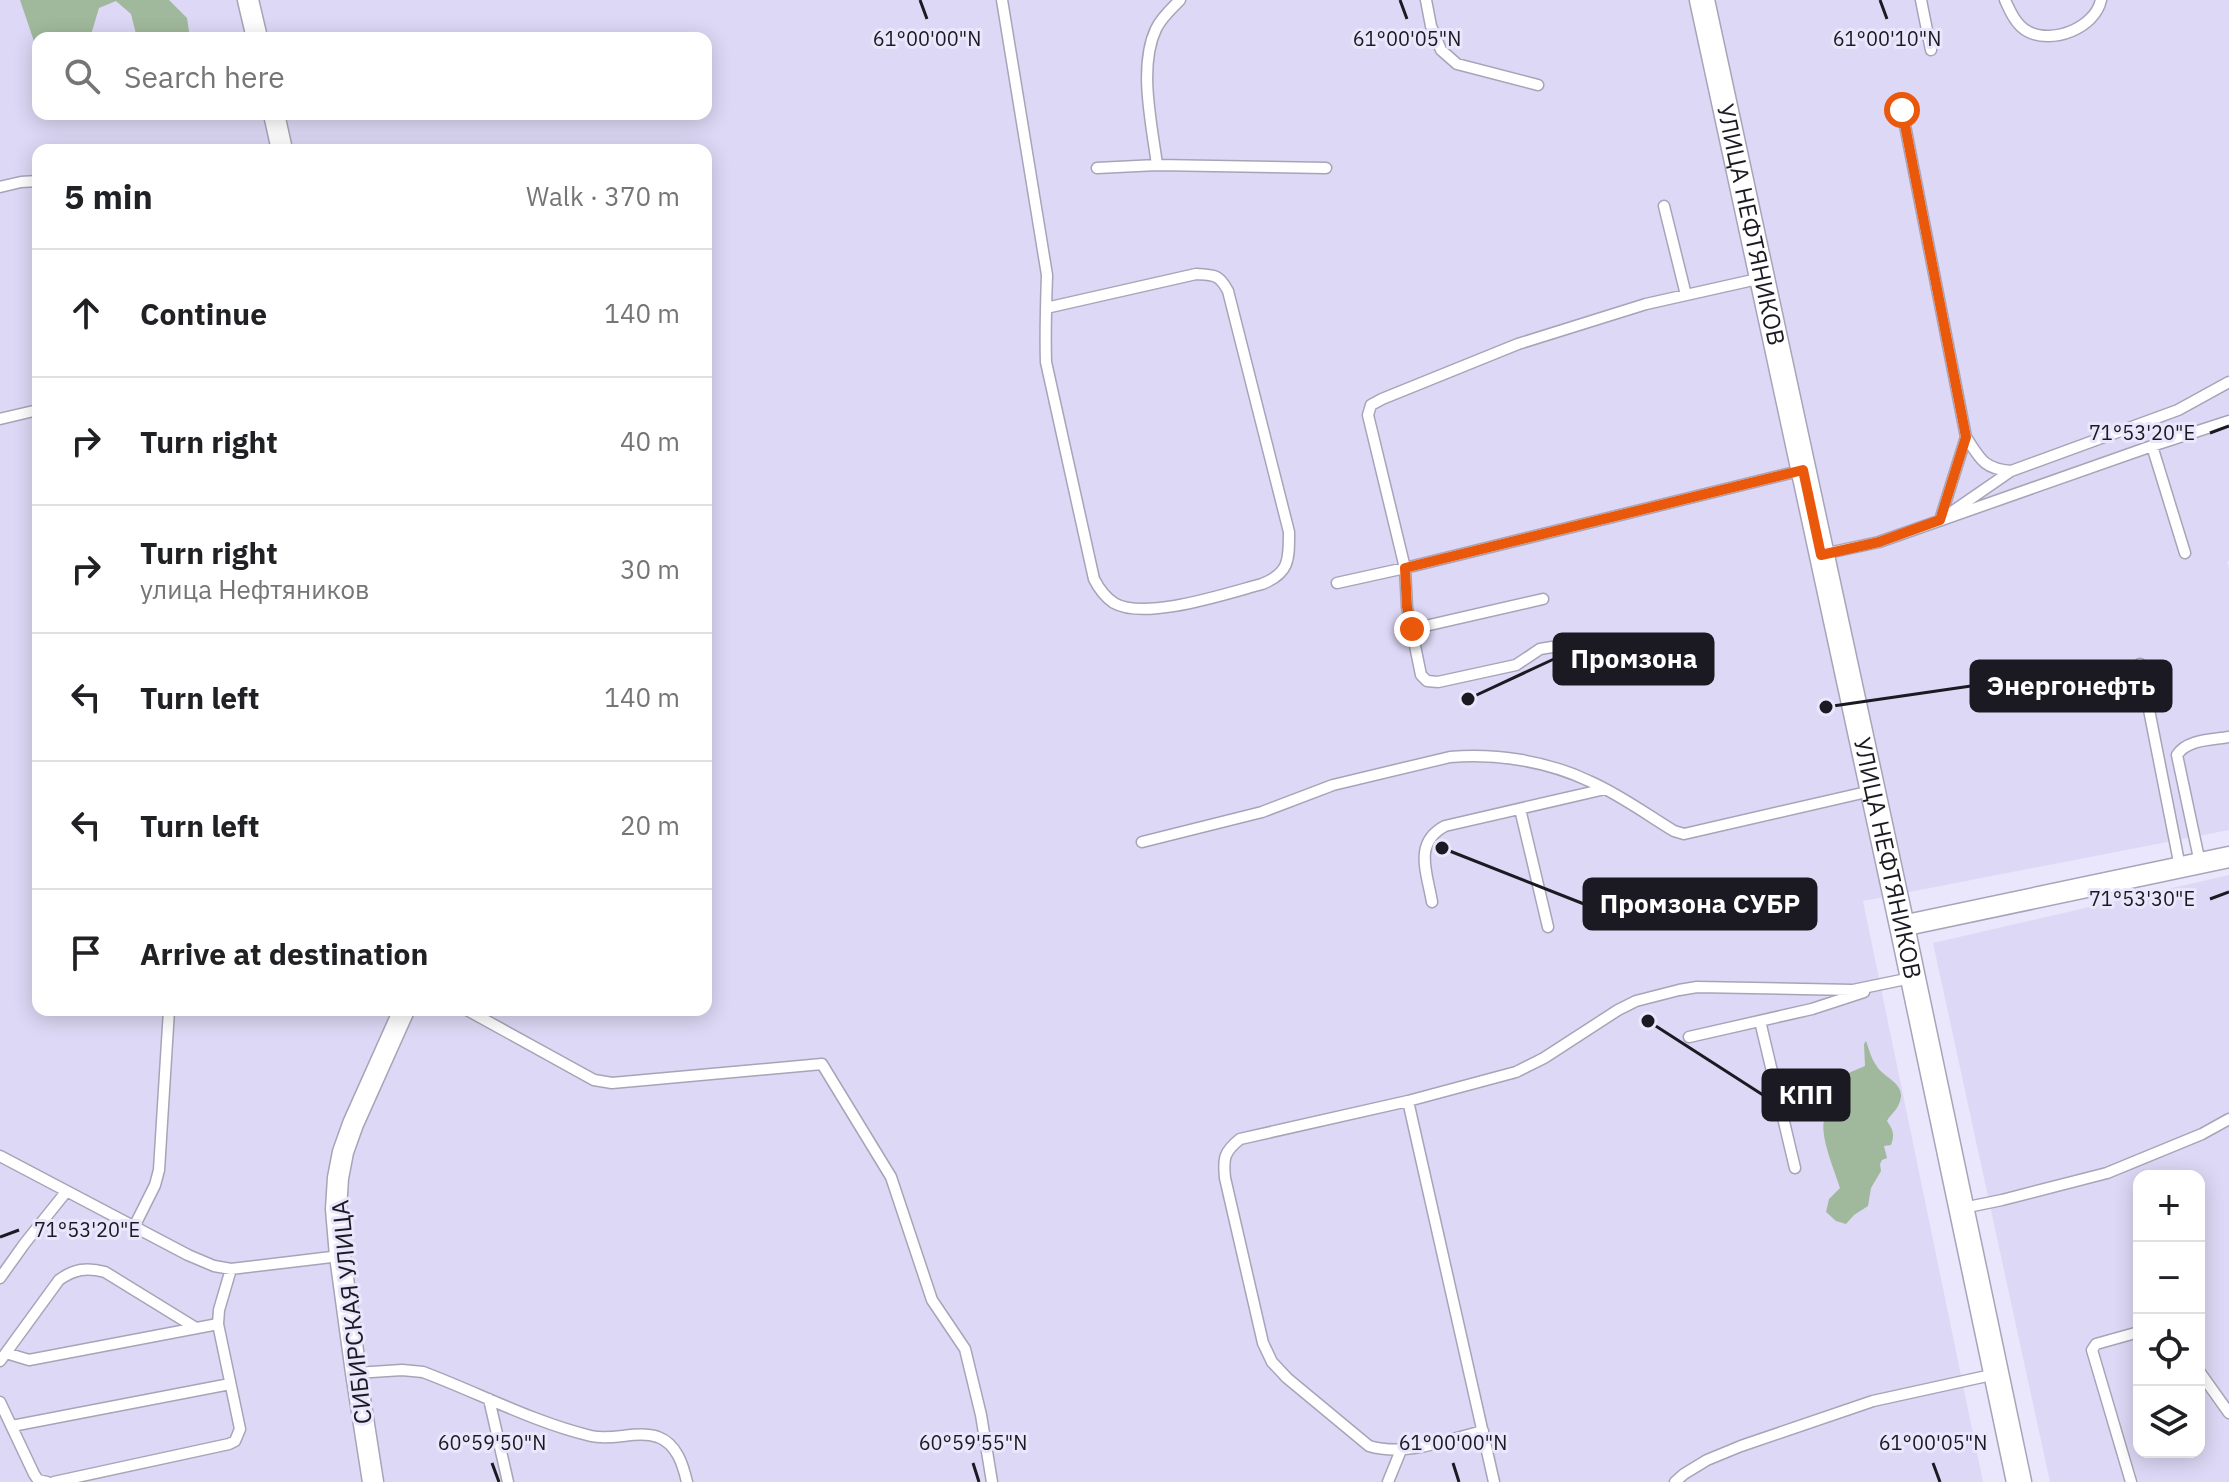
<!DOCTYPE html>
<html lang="en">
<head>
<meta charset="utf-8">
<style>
	body { margin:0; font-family:"IBM Plex Sans",sans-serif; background:#f2f2f2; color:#202124 }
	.controls { position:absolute; right:24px; bottom:24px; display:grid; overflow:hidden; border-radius:16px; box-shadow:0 4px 20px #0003 }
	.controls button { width:72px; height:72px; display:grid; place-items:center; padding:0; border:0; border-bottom:2px solid #e0e0e0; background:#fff; color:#202124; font:40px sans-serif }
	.stop { position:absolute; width:24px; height:24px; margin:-18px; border:6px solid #ea580c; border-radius:50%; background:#fff }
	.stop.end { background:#ea580c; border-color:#fff; box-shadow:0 2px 8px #0008 }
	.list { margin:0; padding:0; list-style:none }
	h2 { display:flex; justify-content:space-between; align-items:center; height:104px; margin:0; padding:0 32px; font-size:34px }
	h2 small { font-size:26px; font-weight:400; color:#757577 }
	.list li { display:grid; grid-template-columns:52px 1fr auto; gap:24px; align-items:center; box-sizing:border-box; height:128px; padding:0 32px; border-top:2px solid #e0e0e0 }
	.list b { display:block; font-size:30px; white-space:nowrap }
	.list p { margin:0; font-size:26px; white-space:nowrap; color:#757577 }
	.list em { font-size:26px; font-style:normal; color:#757577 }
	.icon { flex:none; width:44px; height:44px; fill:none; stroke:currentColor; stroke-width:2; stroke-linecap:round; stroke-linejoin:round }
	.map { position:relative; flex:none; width:2229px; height:1482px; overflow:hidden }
	.search { position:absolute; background:#fff; box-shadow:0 4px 20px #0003; left:32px; top:32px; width:680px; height:88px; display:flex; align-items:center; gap:20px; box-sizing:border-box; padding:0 28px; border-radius:16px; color:#757577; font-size:30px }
	.panel { position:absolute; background:#fff; box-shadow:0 4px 20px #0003; left:32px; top:144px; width:680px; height:872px; border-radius:16px }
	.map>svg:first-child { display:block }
</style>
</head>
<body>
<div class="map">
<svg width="2229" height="1482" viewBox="0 0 2229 1482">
	<rect width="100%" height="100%" fill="#eae6fc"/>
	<path fill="#ddd8f5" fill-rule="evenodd" d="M 0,0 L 2229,0 L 2229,561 L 2227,562 L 2229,568 L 2229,830 L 1863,901 L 1983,1482 L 0,1482 ZM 38,38 L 706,38 L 706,114 L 38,114 ZM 38,150 L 706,150 L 706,1010 L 38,1010 Z
		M 2229,875 L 2229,1482 L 2050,1482 L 1933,943 ZM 2139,1176 L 2199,1176 L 2199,1452 L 2139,1452 Z"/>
	<path fill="#a0b99c" d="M 20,0 L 169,0 L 187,18 L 190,38 L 137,38 L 131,14 L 116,1 L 99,8 L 90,38 L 38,38 L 38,53 Z
		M 1866,1041 C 1869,1049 1871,1058 1876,1065 C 1883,1079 1910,1083 1898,1106 C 1896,1111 1890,1115 1887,1121 C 1893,1130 1895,1134 1891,1145 L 1884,1146 L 1887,1158 L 1882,1160 L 1880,1164 L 1881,1171 L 1871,1188 L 1868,1206 L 1854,1215 L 1846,1224 L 1836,1221 L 1826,1212 L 1829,1199 L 1840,1188 C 1835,1171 1818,1133 1825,1118 L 1818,1105 L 1818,1097 L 1821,1094 L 1830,1100 L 1832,1099 L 1831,1088 L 1843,1086 L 1845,1084 L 1846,1074 L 1865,1066 L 1864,1044 Z"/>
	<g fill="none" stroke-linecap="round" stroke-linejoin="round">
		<g stroke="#a7a4b8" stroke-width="13">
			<path id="service" d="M 1002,0 L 1047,275 C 1046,304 1045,333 1046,362 L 1094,579 C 1099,589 1105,597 1114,603 C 1145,621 1228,593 1262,584 C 1290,573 1289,559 1289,532 L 1228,291 C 1219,274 1214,275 1196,274 L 1046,308
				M 1180,0 C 1171,9 1161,18 1156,29 C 1138,67 1152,125 1157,165 L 1326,168
				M 1426,0 L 1431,26 L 1441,50 L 1457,64 L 1538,85
				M 1921,0 L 1931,50
				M 2005,0 C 2010,11 2016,25 2027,31 C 2052,45 2095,28 2101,0
				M 1902,110 L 1966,437 C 1980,459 1984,469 2011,471 L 2178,410 L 2229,382
				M 1097,168 L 1157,165
				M 0,187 L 21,182 L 38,181
				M 1664,206 L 1686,295
				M 1762,278 L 1646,304 L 1518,344 L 1382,399 L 1371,405 L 1368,415 L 1405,568 L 1803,470
				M 0,419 L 38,410
				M 2152,446 L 2185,553
				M 1953,511 L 2011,471
				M 1940,520 L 1966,437
				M 1823,554 L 1879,542 L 2152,446 L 2229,421
				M 1337,583 L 1405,568 L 1407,607 L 1421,675 L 1427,681 L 1438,682 L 1516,665 L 1540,649 L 1552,647
				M 1412,629 L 1543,599
				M 2140,664 L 2180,867
				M 1520,809 L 1548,927
				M 1142,842 L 1262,812 L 1333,785 L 1450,757 C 1496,753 1547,761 1589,781 C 1619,794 1646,814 1674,831 L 1684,834 L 1871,791
				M 2200,863 L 2177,755 C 2187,739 2212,740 2229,737
				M 1432,902 C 1427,872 1413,843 1445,826 L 1605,789
				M 467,1010 L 594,1080 L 612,1083 L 822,1064 L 891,1177 L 932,1300 L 965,1349 L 981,1415 L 992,1482
				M 1760,1021 L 1795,1168
				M 1689,1037 L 1812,1009 L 1864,992
				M 1408,1101 L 1494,1482
				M 0,1156 L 188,1255 L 214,1266 L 231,1269 L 340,1256
				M 1963,1208 L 2002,1200 L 2107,1173 L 2202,1134 L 2229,1119
				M 134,1227 L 155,1185 L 159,1170 L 169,1010
				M 0,1278 L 25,1243 L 66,1192
				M 6,1353 L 29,1360 L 218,1324
				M 0,1361 L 59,1280 C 74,1269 87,1267 105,1272 L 196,1328
				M 2199,1371 L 2229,1413
				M 356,1373 L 402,1370 L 423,1372 C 479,1393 533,1422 591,1436 C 613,1441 637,1430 658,1437 C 677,1444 683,1465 687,1482
				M 489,1399 L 508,1482
				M 0,1402 L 34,1474 L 38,1480 L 47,1482
				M 12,1426 L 230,1384
				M 1483,1431 C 1446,1440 1406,1457 1369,1446 L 1287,1378 L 1272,1362 L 1263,1343 L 1225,1178 C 1223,1158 1224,1152 1240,1139 L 1408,1101 L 1516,1072 L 1544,1058 L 1618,1010 L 1636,1001 L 1679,990 L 1697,987 L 1853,990 L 1911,978
				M 54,1482 L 229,1444 L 235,1441 L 240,1429 L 218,1324 L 219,1310 L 231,1269
				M 1388,1482 L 1401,1450
				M 1675,1482 L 1684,1474 L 1707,1460 L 1741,1446 L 1873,1401 L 1996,1374
				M 2131,1482 L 2092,1350 L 2096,1344 L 2139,1332"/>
		</g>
		<g stroke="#a7a4b8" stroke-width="23">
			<path id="minor" d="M 248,0 L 257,38
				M 274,114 L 282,150
				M 1902,926 L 2229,857
				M 373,1482 L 356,1373 L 340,1256 L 336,1209 L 338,1178 L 343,1152 L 353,1124 L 404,1010"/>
		</g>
		<g stroke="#a7a4b8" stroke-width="27">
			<g id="tertiary">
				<path id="s1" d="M 1702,0 L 1902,926 L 2019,1482"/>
			</g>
		</g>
		<use href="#service" stroke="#fff" stroke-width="10"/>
		<use href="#minor" stroke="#fff" stroke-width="20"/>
		<use href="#tertiary" stroke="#fff" stroke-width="24"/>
	</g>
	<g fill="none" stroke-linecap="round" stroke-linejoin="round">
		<path stroke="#ea580c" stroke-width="10" d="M 1412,629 L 1407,607 L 1405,568 L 1803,470 L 1821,555 L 1879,542 L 1940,520 L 1966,437 L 1902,110"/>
	</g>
	<path fill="none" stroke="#1b1a22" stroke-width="3" d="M 920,0 L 927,19M 1400,0 L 1407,19M 1880,0 L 1887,19M 2210,433 L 2229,426M 2210,899 L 2229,892M 0,1237 L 19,1230M 492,1463 L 499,1482M 973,1463 L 979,1482M 1453,1463 L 1459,1482M 1933,1463 L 1940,1482"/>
	<g text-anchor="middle" stroke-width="6" stroke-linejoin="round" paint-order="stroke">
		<g font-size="24" fill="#1b1a22" stroke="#eae6fc">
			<text dy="8" stroke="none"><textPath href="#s1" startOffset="230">УЛИЦА НЕФТЯНИКОВ</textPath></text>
			<text dy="8" stroke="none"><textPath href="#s1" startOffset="878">УЛИЦА НЕФТЯНИКОВ</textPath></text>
			<text transform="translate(352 1312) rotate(-96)" y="8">СИБИРСКАЯ УЛИЦА</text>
		</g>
	</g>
	<g font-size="20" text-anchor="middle" fill="#1b1a22" stroke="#eae6fc" stroke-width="6" stroke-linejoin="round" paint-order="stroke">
		<text x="927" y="46">61°00'00"N</text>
		<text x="1407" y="46">61°00'05"N</text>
		<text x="1887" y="46">61°00'10"N</text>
		<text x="2142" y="440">71°53'20"E</text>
		<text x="2142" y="906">71°53'30"E</text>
		<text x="87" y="1237">71°53'20"E</text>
		<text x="492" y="1450">60°59'50"N</text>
		<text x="973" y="1450">60°59'55"N</text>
		<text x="1453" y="1450">61°00'00"N</text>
		<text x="1933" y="1450">61°00'05"N</text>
	</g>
	<path fill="none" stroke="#1b1a22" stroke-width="3" d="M1468 699L1554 659M1826 707L1971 686M1442 848L1584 904M1648 1021L1763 1095"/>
	<g fill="#1b1a22" stroke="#eae6fc" stroke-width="3">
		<circle cx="1468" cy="699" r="8"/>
		<circle cx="1826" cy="707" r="8"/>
		<circle cx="1442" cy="848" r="8"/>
		<circle cx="1648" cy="1021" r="8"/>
	</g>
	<g fill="#1b1a22" stroke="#1b1a22" stroke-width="3">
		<rect x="1554" y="634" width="159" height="50" rx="8"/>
		<rect x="1971" y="661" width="200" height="50" rx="8"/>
		<rect x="1584" y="879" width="232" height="50" rx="8"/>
		<rect x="1763" y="1070" width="86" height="50" rx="8"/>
	</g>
	<g font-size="26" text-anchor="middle" font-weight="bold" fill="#fff">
		<text x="1634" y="668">Промзона</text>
		<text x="2071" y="695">Энергонефть</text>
		<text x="1700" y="913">Промзона СУБР</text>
		<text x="1806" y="1104">КПП</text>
	</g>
</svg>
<div class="controls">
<button>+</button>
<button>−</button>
<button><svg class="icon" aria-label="locate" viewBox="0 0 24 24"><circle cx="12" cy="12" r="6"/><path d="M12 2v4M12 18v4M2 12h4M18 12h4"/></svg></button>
<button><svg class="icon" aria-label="layers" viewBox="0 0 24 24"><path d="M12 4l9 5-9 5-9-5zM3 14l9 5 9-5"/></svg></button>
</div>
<div class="stop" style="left:1902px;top:110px"></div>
<div class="stop end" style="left:1412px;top:629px"></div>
<div class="search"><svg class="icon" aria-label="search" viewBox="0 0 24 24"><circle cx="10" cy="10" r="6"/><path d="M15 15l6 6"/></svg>Search here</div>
<section class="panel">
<h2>5 min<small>Walk · 370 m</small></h2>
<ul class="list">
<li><svg class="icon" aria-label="ahead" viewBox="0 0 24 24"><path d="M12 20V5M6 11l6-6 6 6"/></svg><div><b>Continue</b></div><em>140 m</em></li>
<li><svg class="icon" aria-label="right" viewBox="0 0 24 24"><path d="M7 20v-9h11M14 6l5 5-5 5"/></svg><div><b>Turn right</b></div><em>40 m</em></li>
<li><svg class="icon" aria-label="right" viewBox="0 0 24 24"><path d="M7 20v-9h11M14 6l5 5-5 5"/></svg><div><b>Turn right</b><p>улица Нефтяников</p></div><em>30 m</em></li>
<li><svg class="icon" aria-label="left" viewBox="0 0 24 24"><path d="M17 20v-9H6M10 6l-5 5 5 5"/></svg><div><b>Turn left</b></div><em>140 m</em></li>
<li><svg class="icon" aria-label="left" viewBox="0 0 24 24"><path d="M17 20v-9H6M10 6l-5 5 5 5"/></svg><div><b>Turn left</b></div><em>20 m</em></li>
<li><svg class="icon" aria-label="arrive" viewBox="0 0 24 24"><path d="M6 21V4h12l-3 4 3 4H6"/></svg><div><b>Arrive at destination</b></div></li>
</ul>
</section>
</div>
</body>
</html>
